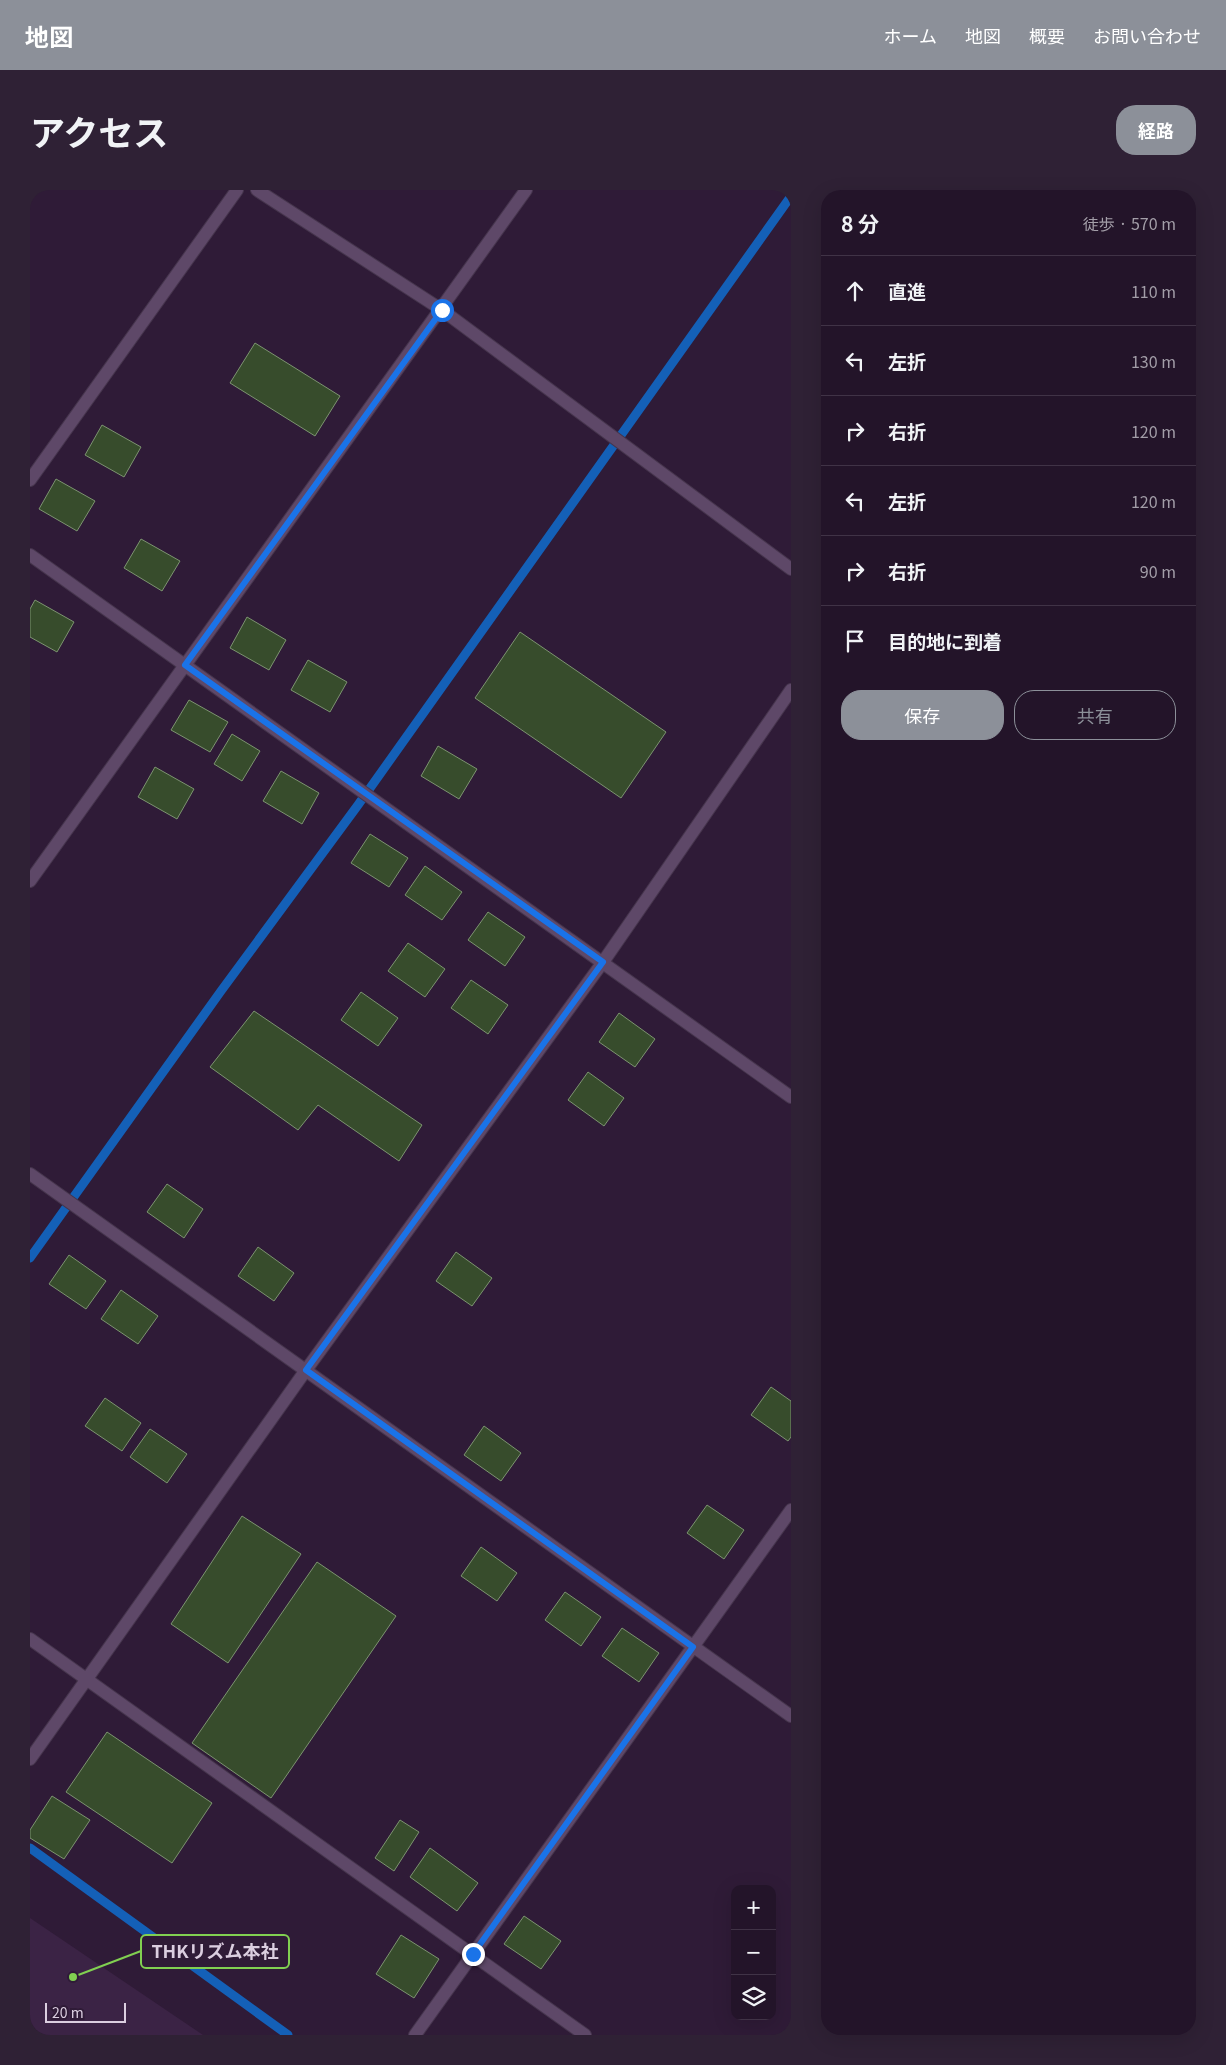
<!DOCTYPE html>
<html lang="ja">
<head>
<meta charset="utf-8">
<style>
	body { margin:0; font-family:Georgia,"Noto Sans JP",serif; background:#2f2135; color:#f1f3f6 }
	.controls { position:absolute; right:15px; bottom:15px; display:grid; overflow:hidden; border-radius:10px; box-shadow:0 5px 20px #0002 }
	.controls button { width:45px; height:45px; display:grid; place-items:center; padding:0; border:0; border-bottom:1px solid #403346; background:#231429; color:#f1f3f6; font:25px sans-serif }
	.scale { position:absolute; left:15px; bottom:12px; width:81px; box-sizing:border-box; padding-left:5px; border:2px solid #dbcee0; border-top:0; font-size:14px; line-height:18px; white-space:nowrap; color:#dbcee0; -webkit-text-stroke:4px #2f1b37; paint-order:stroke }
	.stop { position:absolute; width:15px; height:15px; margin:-11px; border:4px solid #1a73e8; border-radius:50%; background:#fff }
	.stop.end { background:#1a73e8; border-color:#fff; box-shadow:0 1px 5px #0008 }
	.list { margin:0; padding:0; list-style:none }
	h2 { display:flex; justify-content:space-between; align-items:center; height:65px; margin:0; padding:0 20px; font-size:21px }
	h2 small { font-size:16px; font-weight:400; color:#a39ea8 }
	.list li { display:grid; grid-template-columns:32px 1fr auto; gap:15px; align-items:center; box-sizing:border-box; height:70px; padding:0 20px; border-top:1px solid #403346 }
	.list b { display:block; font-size:19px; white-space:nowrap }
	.list em { font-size:16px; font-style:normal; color:#a39ea8 }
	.actions { display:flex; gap:10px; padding:15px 20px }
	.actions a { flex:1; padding:11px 0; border:1px solid #8c9099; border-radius:20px; text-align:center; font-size:18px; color:#8c9099 }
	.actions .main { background:#8c9099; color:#fff }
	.icon { flex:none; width:28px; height:28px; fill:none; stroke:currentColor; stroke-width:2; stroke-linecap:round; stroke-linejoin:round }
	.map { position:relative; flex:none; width:761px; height:1845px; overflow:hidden; border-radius:20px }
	header { display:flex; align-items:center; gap:30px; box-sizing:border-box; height:70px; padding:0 25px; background:#8c9099; color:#fff }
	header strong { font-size:24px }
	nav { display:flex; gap:28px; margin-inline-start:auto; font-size:18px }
	.intro { display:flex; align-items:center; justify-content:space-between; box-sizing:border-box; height:120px; padding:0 30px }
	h1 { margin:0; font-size:35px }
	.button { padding:12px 22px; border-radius:20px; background:#8c9099; color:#fff; font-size:18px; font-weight:700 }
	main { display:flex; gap:30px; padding:0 30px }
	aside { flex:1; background:#231429; border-radius:20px; box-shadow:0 5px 20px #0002 }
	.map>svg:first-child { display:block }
</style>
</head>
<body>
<header>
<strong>地図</strong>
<nav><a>ホーム</a><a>地図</a><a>概要</a><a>お問い合わせ</a></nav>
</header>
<div class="intro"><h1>アクセス</h1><a class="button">経路</a></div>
<main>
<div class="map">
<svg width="761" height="1845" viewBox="0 0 761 1845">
	<rect width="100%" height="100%" fill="#2f1b37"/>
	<path fill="#3b2345" d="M 0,1728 L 173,1845 L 0,1845 Z"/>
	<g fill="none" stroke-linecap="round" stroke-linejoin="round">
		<path stroke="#1460b7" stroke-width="9" d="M 0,1068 L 191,801 L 328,615 L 761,6
			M 0,1658 L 258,1845"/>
	</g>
	<path fill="#374c2c" stroke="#7c9370" d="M 225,153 L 310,206 L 285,246 L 200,193 Z
		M 72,235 L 111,257 L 94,287 L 55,265 Z
		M 26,289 L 65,311 L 47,341 L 9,319 Z
		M 111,349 L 150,371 L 132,401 L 94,378 Z
		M 5,410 L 44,432 L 27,462 L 0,447 L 0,419 Z
		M 217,427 L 256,450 L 239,480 L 200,458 Z
		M 490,442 L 636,542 L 591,608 L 445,508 Z
		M 278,470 L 317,492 L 300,522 L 261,500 Z
		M 159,510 L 198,532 L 180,562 L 141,540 Z
		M 202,544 L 230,561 L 212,591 L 184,574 Z
		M 408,556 L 447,579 L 429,609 L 391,586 Z
		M 125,577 L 164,599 L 147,629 L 108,607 Z
		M 251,581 L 289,603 L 272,634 L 233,611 Z
		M 340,644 L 378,668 L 359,697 L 321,673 Z
		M 395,676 L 432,702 L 412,730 L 375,705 Z
		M 458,722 L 495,747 L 475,776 L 438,750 Z
		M 378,753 L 415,779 L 395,807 L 358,781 Z
		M 441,790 L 478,815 L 458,844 L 421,818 Z
		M 331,802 L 368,828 L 348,856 L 311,830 Z
		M 224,821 L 392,935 L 369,971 L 288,915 L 268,940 L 180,877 Z
		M 589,823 L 625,849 L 605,877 L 569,852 Z
		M 558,882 L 594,908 L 574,936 L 538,910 Z
		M 137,994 L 173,1019 L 154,1048 L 117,1022 Z
		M 228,1057 L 264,1083 L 244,1111 L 208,1086 Z
		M 426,1062 L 462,1088 L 442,1116 L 406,1091 Z
		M 39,1065 L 76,1091 L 56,1119 L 19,1094 Z
		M 91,1100 L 128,1126 L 108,1154 L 71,1129 Z
		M 741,1197 L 761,1211 L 761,1247 L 758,1251 L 721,1225 Z
		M 75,1208 L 111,1233 L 92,1261 L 55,1236 Z
		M 454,1236 L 491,1263 L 471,1291 L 434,1265 Z
		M 120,1239 L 157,1264 L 137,1293 L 100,1267 Z
		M 677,1315 L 714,1340 L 694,1369 L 657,1343 Z
		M 212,1326 L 271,1364 L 198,1473 L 141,1434 Z
		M 451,1357 L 487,1383 L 467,1411 L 431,1386 Z
		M 287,1372 L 366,1426 L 241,1608 L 162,1553 Z
		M 535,1402 L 571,1427 L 551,1456 L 515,1430 Z
		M 592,1438 L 629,1463 L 609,1492 L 572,1466 Z
		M 77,1542 L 182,1613 L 142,1673 L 36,1602 Z
		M 22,1606 L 60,1630 L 34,1669 L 0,1648 L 0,1640 Z
		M 370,1630 L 389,1642 L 364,1681 L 345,1668 Z
		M 400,1658 L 448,1693 L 427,1721 L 380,1687 Z
		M 494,1726 L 531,1751 L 511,1779 L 474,1754 Z
		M 371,1745 L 409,1769 L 384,1808 L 346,1784 Z"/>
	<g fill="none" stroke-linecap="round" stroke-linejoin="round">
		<g stroke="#46354d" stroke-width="14">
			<path id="minor" d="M 227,0 L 412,120 L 761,379
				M 0,290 L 207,0
				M 0,365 L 761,907
				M 0,691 L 496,0
				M 0,984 L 761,1526
				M 385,1845 L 761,1320"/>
		</g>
		<g stroke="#46354d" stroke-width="14">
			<path id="tertiary" d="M 0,1449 L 555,1845
				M 0,1569 L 276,1180 L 573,772 L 761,500"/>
		</g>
		<use href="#minor" stroke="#5e4868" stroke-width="12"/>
		<use href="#tertiary" stroke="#5e4868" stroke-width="12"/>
	</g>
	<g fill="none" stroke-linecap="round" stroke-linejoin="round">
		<path stroke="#1a73e8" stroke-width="6" d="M 412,120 L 155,475 L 573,772 L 276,1180 L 663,1457 L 443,1764"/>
	</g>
	<path fill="none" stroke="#81d051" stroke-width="2" d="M43 1787L111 1761"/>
	<circle fill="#81d051" stroke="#2f1b37" stroke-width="2" cx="43" cy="1787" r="5"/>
	<rect fill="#2f1b37" stroke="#81d051" stroke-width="2" x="111" y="1745" width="148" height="33" rx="5"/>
	<g font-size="18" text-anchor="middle" font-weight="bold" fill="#dbcee0">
		<text x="185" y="1768">THKリズム本社</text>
	</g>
</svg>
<div class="controls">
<button>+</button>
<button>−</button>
<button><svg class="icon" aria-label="layers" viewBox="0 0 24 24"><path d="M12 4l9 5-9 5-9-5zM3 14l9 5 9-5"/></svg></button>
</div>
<div class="scale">20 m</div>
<div class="stop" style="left:412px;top:120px"></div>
<div class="stop end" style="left:443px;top:1764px"></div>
</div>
<aside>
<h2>8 分<small>徒歩 · 570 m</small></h2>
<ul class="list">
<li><svg class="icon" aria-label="ahead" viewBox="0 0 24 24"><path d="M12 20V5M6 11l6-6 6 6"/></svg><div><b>直進</b></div><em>110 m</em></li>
<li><svg class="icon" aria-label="left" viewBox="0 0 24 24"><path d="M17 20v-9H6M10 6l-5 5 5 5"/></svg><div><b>左折</b></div><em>130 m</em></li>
<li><svg class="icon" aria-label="right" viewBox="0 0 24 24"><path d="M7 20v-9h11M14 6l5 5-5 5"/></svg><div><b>右折</b></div><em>120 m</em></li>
<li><svg class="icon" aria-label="left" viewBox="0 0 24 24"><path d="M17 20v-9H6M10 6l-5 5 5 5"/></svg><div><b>左折</b></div><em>120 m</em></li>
<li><svg class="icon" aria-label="right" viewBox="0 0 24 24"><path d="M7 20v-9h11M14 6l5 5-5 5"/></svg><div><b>右折</b></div><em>90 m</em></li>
<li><svg class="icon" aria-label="arrive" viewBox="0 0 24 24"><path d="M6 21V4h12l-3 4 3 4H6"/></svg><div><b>目的地に到着</b></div></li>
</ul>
<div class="actions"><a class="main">保存</a><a>共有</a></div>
</aside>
</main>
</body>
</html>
